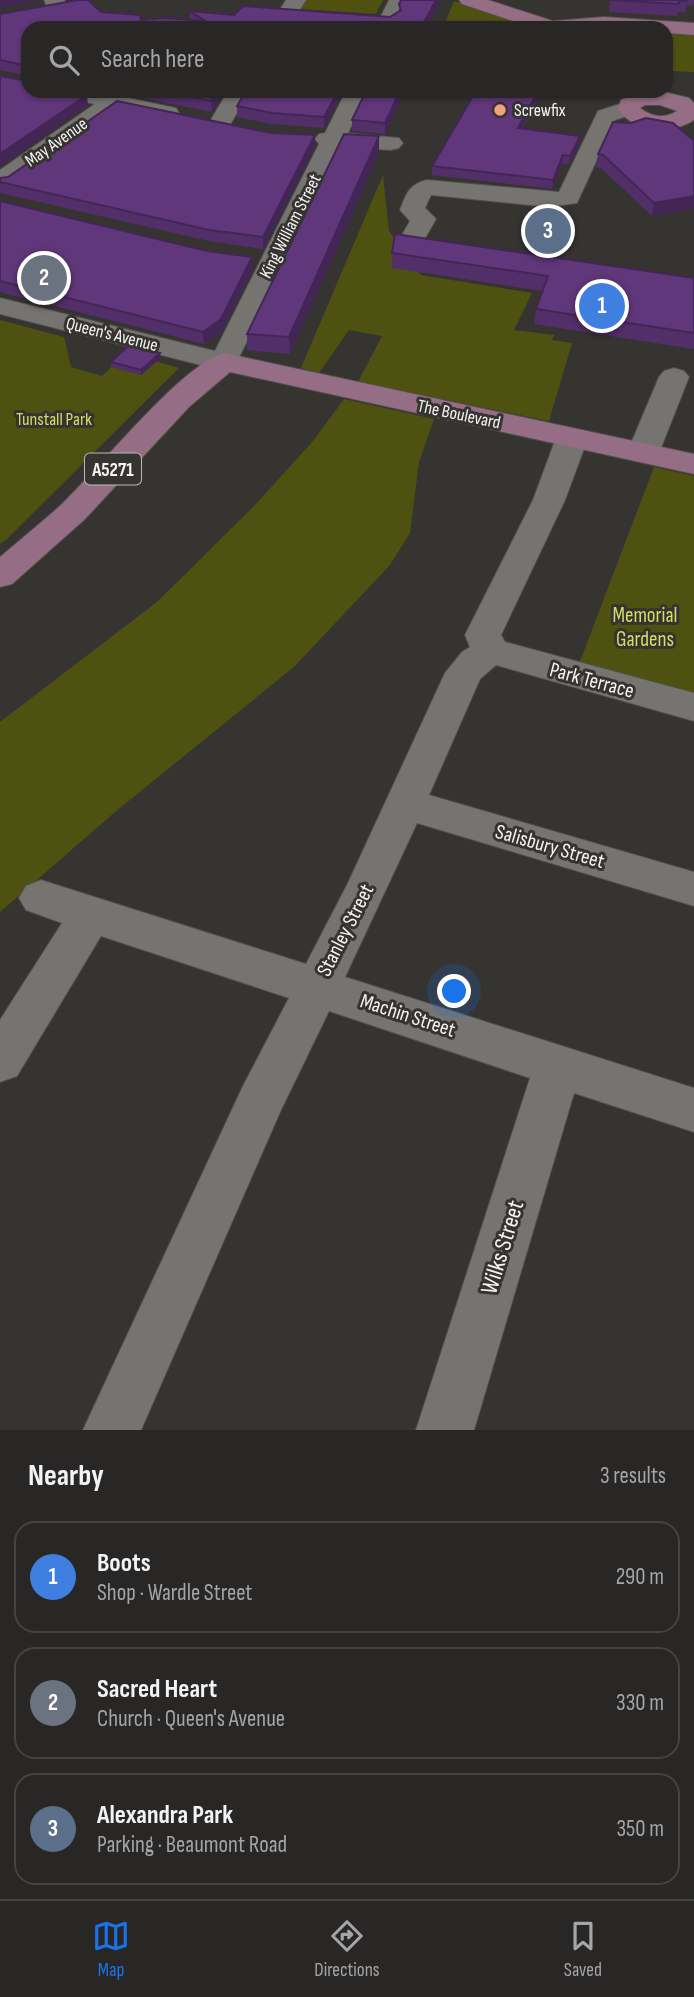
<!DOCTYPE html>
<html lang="en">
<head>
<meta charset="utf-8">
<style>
	body { margin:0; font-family:"Sofia Sans Condensed",sans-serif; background:#343332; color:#f1f3f6 }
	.you { position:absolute; left:455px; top:992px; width:24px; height:24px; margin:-18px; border:5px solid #fff; border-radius:50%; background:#1a73e8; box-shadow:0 0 0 10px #1a73e833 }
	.badge { display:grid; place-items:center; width:46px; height:46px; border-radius:50%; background:#1a73e8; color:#fff; font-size:23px; font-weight:700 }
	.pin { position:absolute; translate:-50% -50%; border:4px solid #fff; box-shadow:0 2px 7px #0006 }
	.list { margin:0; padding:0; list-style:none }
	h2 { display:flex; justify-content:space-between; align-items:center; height:91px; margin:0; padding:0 28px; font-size:30px }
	h2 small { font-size:23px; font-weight:400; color:#a5a5a7 }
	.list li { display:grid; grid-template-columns:46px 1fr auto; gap:21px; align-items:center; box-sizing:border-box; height:112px; margin:0 14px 14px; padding:0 14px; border:2px solid #444442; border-radius:21px }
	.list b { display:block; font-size:26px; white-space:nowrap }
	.list p { margin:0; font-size:23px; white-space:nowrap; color:#a5a5a7 }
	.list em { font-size:23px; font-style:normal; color:#a5a5a7 }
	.icon { flex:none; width:38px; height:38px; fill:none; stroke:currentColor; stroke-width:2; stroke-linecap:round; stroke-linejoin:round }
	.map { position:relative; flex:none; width:694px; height:1430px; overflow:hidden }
	.search { position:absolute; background:#282725; box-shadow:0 2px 5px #0004; left:21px; right:21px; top:21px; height:77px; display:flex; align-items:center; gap:18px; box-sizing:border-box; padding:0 24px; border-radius:21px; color:#a5a5a7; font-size:26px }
	.sheet { height:469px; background:#282725 }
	nav { display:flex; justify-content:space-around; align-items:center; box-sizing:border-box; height:98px; border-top:2px solid #444442; background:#282725; font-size:19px; color:#a5a5a7 }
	nav a { display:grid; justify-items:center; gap:4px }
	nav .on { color:#1a73e8 }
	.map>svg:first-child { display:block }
</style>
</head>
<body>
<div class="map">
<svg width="694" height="1430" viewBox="0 0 694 1430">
	<rect width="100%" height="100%" fill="#353431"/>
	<path fill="#4f5111" d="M 306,0 L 383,0 L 376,14 L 301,9 Z
		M 454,1 L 517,22 L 526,28 L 443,28 Z
		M 666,31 L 694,34 L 694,72 L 671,71 L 666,79 Z
		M 383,175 L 389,231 L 421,275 L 532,293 L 514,330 L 554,335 L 552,340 L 572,343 L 549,421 L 358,382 L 382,336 L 349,330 L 319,373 L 301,368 Z
		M 0,320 L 64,337 L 71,367 L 102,376 L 126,353 L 179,368 L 8,538 L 0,544 Z
		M 344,399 L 434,419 L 419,462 L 410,533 L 390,565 L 295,666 L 115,812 L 0,912 L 0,722 L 157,602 L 253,507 L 313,441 Z
		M 654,467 L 694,476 L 694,693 L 579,664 Z"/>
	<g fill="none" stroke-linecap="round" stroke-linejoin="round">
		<g stroke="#514f4d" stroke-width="2">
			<path id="minor" d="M 44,0 L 64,0 L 70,6 L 60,12 L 46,5 Z
				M 286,0 L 306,0 L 288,28 L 268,28 Z
				M 389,0 L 409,0 L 395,28 L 375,28 Z
				M 51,91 L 94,91 L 176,108 L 179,113 L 176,118 L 168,120 L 117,109 L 9,186 L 0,188 L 0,170 L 95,104 L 54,96 Z
				M 228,91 L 250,91 L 228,128 L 212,128 L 209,123 Z
				M 346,91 L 368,91 L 348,133 L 399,138 L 403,143 L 399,148 L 391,150 L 341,147 L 234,368 L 224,371 L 0,314 L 0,298 L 215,351 L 319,144 L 315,139 L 319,134 L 325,133 Z
				M 629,101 L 637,103 L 640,108 L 637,113 L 615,120 L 577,203 L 549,207 L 431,195 L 425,208 L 436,219 L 424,240 L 415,243 L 406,240 L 402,235 L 410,221 L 400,210 C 406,194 409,184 427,180 L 559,192 L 598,111 Z
				M 674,368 L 684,371 L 689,377 L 659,453 L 654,460 L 643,462 L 632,460 L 627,453 L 659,377 L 664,371 Z
				M 572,429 L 583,431 L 588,438 L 565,500 L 501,635 L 505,642 L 694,693 L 694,721 L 496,665 L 480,679 L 429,795 L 694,872 L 694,906 L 417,823 L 345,977 L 694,1088 L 694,1132 L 574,1093 L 474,1430 L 416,1430 L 530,1078 L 329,1011 L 280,1112 L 141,1430 L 83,1430 L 243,1086 L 289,998 L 101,936 L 17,1076 L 0,1082 L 0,1020 L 62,923 L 26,910 L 19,898 L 26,886 L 41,880 L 306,964 L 348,883 L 445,673 L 462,652 L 470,647 L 465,635 L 533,500 L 556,438 L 561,431 Z"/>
		</g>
		<g stroke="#514f4d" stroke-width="2">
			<path id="major" d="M 459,0 L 488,0 L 553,21 L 604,17 L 694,23 L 694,35 L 666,33 L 666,28 L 534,28 L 462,4 Z
				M 660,91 L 689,98 L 694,103 L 694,120 C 671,135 634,133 618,109 L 621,100 L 641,92 ZM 645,105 L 660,105 L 677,111 C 664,119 652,117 640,108 Z
				M 224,353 L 694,454 L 694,474 L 230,372 L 189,407 L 85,519 L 12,584 L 0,587 L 0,557 C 20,540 41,523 61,505 C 96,472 183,363 224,353 Z"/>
		</g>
		<use href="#minor" fill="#767471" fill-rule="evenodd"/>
		<use href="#major" fill="#956d84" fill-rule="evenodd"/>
	</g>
	<path fill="#532f69" d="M 610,0 L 694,0 L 693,6 L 687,5 L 685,13 L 677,12 L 677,16 L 609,12 Z
		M 399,4 L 426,28 L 28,28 L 28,76 L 0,70 L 0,14 L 101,12 L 141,20 L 190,20 L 189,11 L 234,15 L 390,17 L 399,12 Z
		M 107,91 L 225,91 L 212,112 Z
		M 246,91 L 343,91 L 324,128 L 272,124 L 237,117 L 237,106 Z
		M 405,91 L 385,134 L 352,131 L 352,120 Z
		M 541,91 L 522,129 L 579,145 L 569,164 L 562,164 L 552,189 L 432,175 L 432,166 Z
		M 631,123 L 673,123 L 652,216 L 601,168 L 596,167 L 598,154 Z
		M 271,133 L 315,135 L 315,146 L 263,249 L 209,241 L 0,193 L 0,178 Z
		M 379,136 L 379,152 L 371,171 L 290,354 L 247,350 L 247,334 Z
		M 0,201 L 253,269 L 222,331 L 204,344 L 0,292 Z
		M 392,253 L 694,278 L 694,349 L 534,324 L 536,309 L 542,291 L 392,268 Z
		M 161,358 L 141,375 L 111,367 L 111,362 Z"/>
	<path fill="#432655" d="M 0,0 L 44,0 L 0,8 Z
		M 436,0 L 441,0 L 426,28 L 421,28 Z
		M 217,91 L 225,91 L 212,112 L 211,101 Z
		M 338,91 L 343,91 L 324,128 L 324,117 Z
		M 400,91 L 405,91 L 385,134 L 385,123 Z
		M 538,91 L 541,91 L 517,137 L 518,128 Z
		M 87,95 L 88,105 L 0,167 L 0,154 Z
		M 315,135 L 315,146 L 263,249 L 263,237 Z
		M 379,136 L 379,152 L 371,171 L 290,354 L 289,337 Z
		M 580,136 L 579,145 L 569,164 L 570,156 Z
		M 563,155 L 562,164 L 552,189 L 553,180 Z
		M 694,196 L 694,209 L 652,216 L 654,203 Z
		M 252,257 L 253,269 L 222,331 L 204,344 L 203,332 Z
		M 160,353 L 161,358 L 141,375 L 141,370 Z"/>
	<path fill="#60377a" stroke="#432655" stroke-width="2" d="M 78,0 L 88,0 L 101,12 L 140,15 L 141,20 L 164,18 L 206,21 L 189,11 L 234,15 L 243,6 L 390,17 L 401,10 L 399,4 L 401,0 L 436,0 L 421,28 L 28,28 L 28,66 L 0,60 L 0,14 Z
		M 610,0 L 687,0 L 687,1 L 679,1 L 679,4 Z
		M 0,76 L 28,81 L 28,79 L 28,91 L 68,91 L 87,95 L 0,154 Z
		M 159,91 L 217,91 L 211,101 Z
		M 246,91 L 338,91 L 324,117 L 272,113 L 237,106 Z
		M 366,91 L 400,91 L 385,123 L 352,120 Z
		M 476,91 L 538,91 L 518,128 L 580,136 L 570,156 L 563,155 L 553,180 L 432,166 Z
		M 117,101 L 271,133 L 315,135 L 263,237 L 209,230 L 0,182 L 0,178 L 8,177 Z
		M 646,118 L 673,123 L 694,141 L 694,196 L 654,203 L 603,155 L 598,154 L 613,122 L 631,123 Z
		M 344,134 L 379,136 L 289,337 L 247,334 Z
		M 0,201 L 207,251 L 252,257 L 221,319 L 203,332 L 0,281 Z
		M 395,234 L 694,278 L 694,333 L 536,309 L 548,276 L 392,253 Z
		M 129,345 L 160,353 L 141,370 L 111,362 Z"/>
	<circle fill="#f2a17e" stroke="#353431" stroke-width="2.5" cx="500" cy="110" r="7"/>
	<g text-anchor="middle" stroke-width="6" stroke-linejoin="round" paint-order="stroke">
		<g font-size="18" fill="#f5f4f3" stroke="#353431" text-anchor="start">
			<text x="514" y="116">Screwfix</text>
		</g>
		<g font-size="18" fill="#f5f4f3" stroke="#353431">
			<text transform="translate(56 142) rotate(-35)" y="6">May Avenue</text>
			<text transform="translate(290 226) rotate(-63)" y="6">King William Street</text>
			<text transform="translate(112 334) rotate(14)" y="6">Queen's Avenue</text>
			<text transform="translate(459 414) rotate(12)" y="6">The Boulevard</text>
		</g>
		<g font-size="18" fill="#d8dc63" stroke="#353431">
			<text x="54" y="425">Tunstall Park</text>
		</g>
		<rect fill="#353431" stroke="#bbbab9" stroke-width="2" x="85" y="453.5" width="56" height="31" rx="5"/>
		<g font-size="19" font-weight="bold" fill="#f5f4f3">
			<text x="113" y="476">A5271</text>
		</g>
		<g font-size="21" fill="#d8dc63" stroke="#353431">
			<text x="645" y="622">Memorial<tspan x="645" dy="24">Gardens</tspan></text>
		</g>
		<g font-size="21" fill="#f5f4f3" stroke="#353431">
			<text transform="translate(592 680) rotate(15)" y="7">Park Terrace</text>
			<text transform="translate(550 846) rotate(16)" y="7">Salisbury Street</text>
			<text transform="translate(345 930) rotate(-63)" y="7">Stanley Street</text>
			<text transform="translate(408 1015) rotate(18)" y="7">Machin Street</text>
		</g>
		<g font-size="24" fill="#f5f4f3" stroke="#353431">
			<text transform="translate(502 1247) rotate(-73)" y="8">Wilks Street</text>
		</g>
	</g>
</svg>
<div class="you"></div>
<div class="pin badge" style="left:602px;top:306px;background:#3f7fe0">1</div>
<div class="pin badge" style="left:44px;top:278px;background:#6b7280">2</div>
<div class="pin badge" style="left:548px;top:231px;background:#5c6f8a">3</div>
<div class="search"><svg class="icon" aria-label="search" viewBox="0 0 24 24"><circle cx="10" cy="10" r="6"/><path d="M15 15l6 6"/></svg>Search here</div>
</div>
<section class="sheet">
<h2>Nearby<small>3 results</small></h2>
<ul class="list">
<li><span class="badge" style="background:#3f7fe0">1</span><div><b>Boots</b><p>Shop · Wardle Street</p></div><em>290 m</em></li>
<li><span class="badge" style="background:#6b7280">2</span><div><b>Sacred Heart</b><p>Church · Queen's Avenue</p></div><em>330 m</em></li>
<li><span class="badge" style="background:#5c6f8a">3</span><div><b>Alexandra Park</b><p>Parking · Beaumont Road</p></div><em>350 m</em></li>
</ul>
</section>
<nav>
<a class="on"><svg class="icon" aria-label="map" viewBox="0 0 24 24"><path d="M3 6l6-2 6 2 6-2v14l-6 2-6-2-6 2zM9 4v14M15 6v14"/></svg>Map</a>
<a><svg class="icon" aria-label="directions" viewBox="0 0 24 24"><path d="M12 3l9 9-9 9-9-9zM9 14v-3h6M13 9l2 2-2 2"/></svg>Directions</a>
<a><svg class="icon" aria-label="saved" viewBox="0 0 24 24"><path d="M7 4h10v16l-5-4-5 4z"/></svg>Saved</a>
</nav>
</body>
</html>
